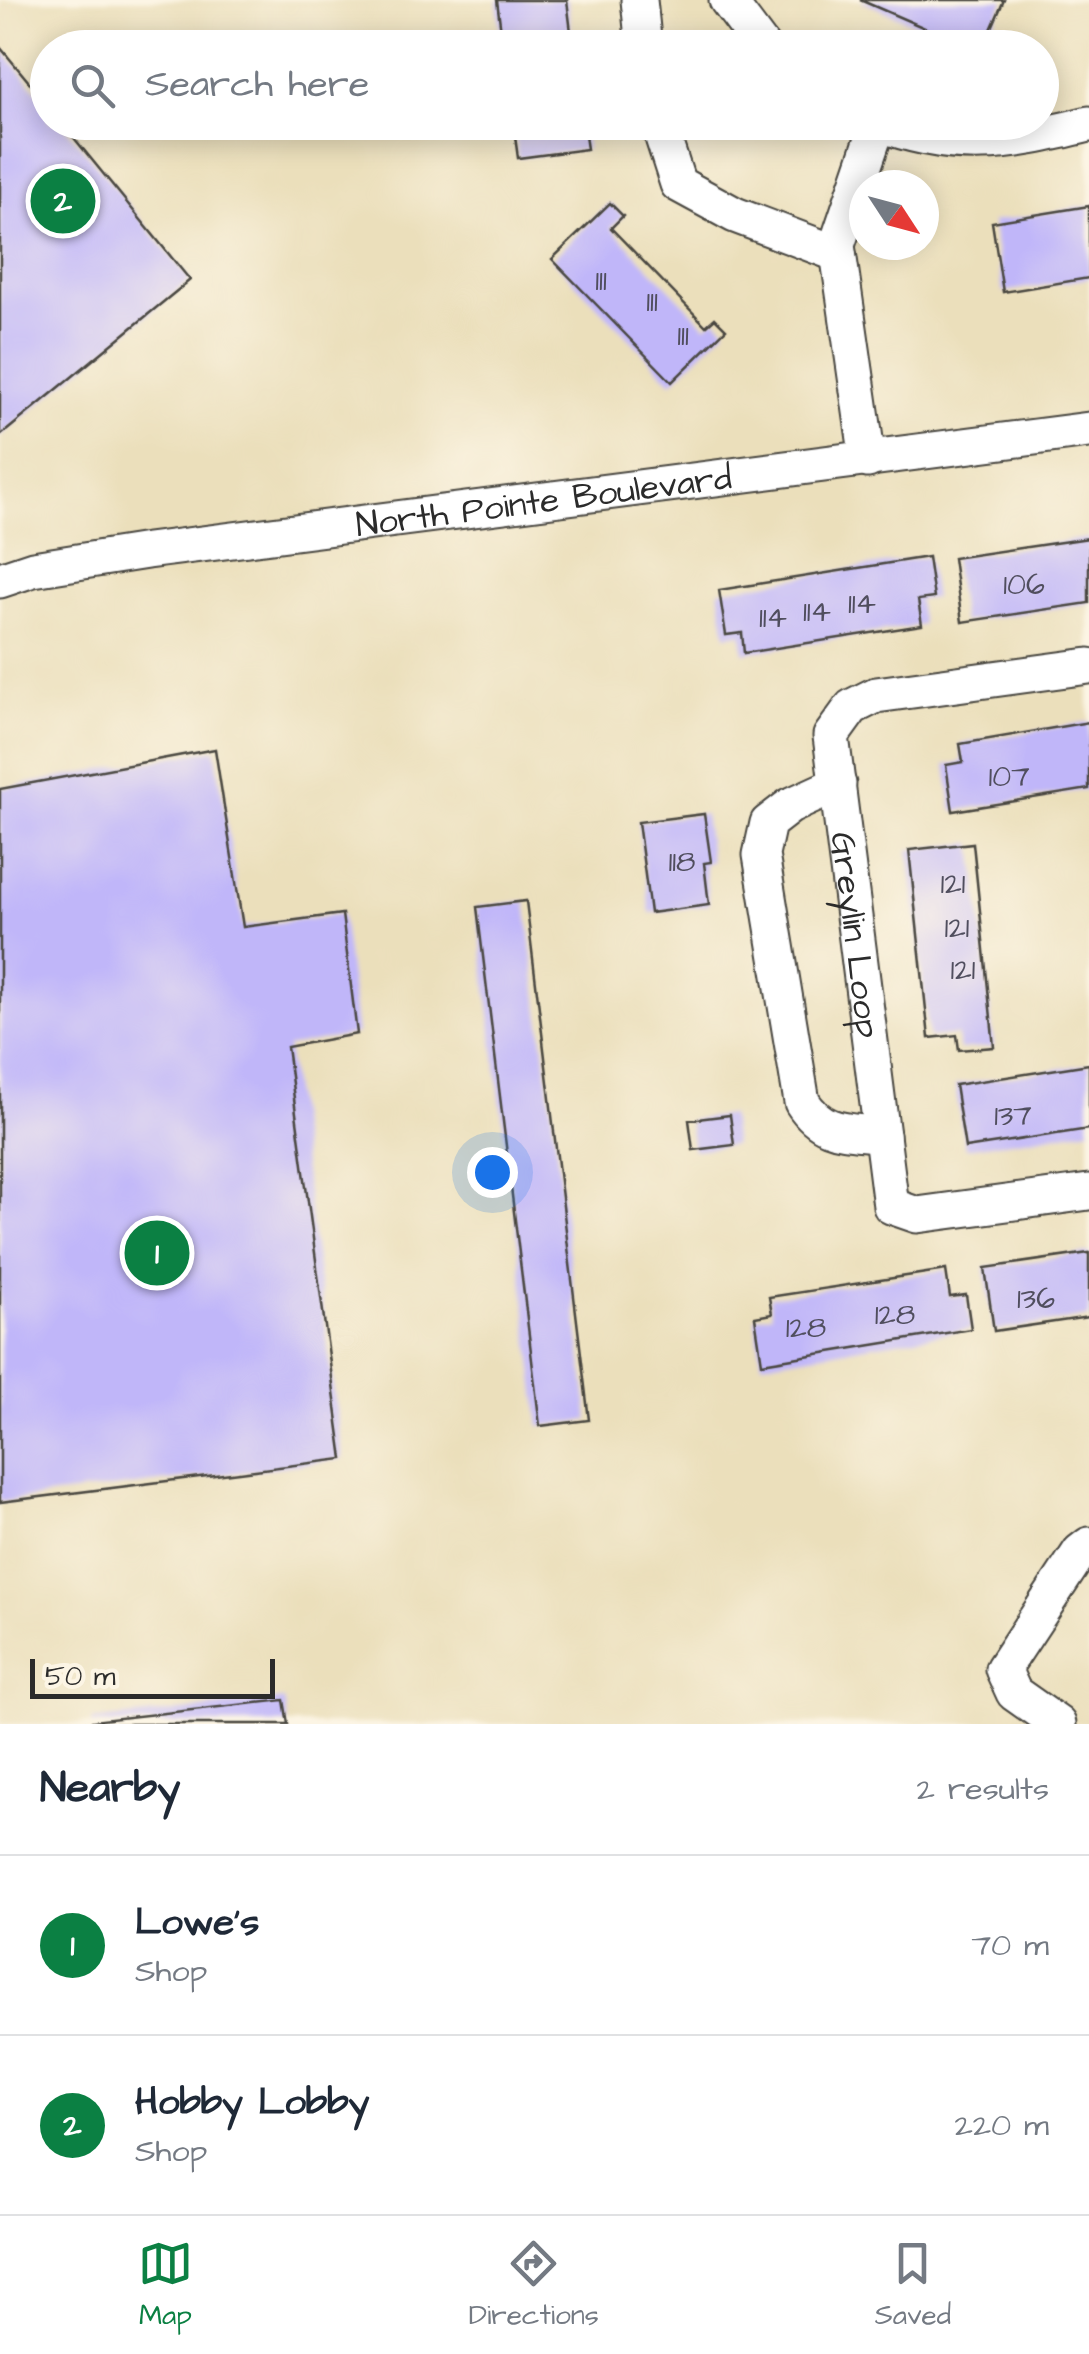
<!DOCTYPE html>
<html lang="en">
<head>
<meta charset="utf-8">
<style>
	body { margin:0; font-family:"Architects Daughter",sans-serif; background:#f2f2f3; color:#1f2937 }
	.compass { position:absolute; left:849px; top:170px; width:90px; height:90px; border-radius:50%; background:#fff; box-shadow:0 5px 25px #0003; rotate:126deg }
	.scale { position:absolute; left:30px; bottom:25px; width:245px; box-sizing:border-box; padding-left:10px; border:5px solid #2b2b2b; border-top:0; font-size:28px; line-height:35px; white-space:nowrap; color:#2b2b2b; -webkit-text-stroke:8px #fcf5e5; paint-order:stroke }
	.you { position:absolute; left:492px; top:1172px; width:35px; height:35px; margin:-25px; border:8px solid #fff; border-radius:50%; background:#1a73e8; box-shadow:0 0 0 15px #1a73e833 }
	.badge { display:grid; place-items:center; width:65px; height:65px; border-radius:50%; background:#0b8043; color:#fff; font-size:32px; font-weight:700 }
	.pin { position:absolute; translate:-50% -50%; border:5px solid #fff; box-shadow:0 2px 10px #0006 }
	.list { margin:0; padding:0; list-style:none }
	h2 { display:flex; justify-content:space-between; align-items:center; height:130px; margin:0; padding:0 40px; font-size:42px }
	h2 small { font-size:32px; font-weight:400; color:#747a83 }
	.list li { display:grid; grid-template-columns:65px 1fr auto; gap:30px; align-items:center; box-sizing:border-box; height:180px; padding:0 40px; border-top:2px solid #e0e1e3 }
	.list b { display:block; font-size:38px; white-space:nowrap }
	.list p { margin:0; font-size:32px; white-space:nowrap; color:#747a83 }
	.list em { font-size:32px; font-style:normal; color:#747a83 }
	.icon { flex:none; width:55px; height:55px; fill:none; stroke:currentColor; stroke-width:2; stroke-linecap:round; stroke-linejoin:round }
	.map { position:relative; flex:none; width:1089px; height:1724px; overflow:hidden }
	.search { position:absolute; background:#fff; box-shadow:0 5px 25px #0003; left:30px; right:30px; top:30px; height:110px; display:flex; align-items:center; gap:25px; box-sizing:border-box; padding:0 35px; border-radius:55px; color:#747a83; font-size:38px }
	.sheet { height:490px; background:#fff }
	nav { display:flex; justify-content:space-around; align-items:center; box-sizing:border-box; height:140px; border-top:2px solid #e0e1e3; background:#fff; font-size:28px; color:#747a83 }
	nav a { display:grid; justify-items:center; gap:5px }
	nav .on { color:#0b8043 }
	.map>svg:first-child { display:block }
</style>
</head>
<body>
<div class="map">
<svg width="1089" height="1724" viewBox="0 0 1089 1724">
	<rect width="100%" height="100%" fill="#fcf5e5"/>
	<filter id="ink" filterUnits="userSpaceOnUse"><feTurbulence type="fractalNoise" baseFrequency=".01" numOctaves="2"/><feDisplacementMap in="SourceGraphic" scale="20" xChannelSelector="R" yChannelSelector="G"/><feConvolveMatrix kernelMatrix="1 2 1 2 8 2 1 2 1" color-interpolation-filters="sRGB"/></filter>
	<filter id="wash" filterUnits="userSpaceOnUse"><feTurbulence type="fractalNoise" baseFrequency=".0048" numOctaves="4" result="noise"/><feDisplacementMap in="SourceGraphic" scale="40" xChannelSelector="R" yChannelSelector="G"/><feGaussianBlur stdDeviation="2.25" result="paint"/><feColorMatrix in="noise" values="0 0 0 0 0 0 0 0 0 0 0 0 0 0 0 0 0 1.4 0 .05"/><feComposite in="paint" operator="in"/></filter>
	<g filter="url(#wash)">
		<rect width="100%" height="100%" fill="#ebdfbb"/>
		<g id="blocks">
			<path fill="#c0b6f9" d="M 497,0 L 567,0 L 573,48 L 503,48 Z
				M 860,0 L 1004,0 L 983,48 L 971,48 Z
				M 0,47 L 48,105 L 48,122 L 61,122 L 190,280 L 0,436 Z
				M 513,122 L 583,122 L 587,149 L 518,158 Z
				M 610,203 L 623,216 L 611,228 L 706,326 L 715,318 L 726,329 L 672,382 L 552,259 Z
				M 1089,206 L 1089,278 L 1003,292 L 992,222 Z
				M 1089,538 L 1089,603 L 962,622 L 953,558 Z
				M 928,557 L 934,598 L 918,600 L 922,625 L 744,653 L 742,633 L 726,635 L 719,590 Z
				M 1089,722 L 1089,789 L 953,811 L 946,765 L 963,762 L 960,744 Z
				M 215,749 L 243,927 L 342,914 L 357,1034 L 287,1047 L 343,1459 L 0,1502 L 0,789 Z
				M 704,814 L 711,862 L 704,863 L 709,905 L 650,913 L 638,822 Z
				M 973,843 L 994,1047 L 959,1050 L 957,1035 L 929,1038 L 909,850 Z
				M 526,901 L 589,1420 L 540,1426 L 477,907 Z
				M 1089,1064 L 1089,1129 L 965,1148 L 955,1085 Z
				M 730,1115 L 734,1145 L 693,1150 L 689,1120 Z
				M 1089,1253 L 1089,1317 L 994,1331 L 985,1268 Z
				M 946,1270 L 950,1297 L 966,1295 L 971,1329 L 762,1363 L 755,1317 L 772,1314 L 769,1297 Z
				M 284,1700 L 288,1724 L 92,1724 L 92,1721 Z"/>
		</g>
	</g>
	<g filter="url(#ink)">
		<use href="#blocks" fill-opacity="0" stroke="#484641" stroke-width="2.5"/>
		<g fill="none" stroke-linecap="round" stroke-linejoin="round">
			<g stroke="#484641" stroke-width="39">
				<g id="minor">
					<path d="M 639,0 L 644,48"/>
					<path d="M 727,0 L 763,48"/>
					<path d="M 658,122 L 678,184 L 735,215 L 838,254"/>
					<path d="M 875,122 C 956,153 1008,144 1089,124"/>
					<path d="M 868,460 L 837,245 L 878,124"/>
					<path id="s1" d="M 0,580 L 33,569 L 147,551 L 1089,430"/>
					<path id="s2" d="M 1089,666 L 876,695 L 852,707 L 831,736 L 891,1206 L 917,1215 L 1089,1192"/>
					<path d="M 838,784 L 790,806 L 768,823 L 761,855 L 802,1102 C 823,1135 847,1130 882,1135"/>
					<path d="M 1058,1724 L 1014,1693 L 1003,1669 L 1080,1552 L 1089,1545"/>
				</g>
			</g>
			<use href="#minor" stroke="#fff" stroke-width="35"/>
		</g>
	</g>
	<g text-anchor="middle" stroke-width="8" stroke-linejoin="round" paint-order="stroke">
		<g font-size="30" fill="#504e5e">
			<text x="601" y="290">111</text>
			<text x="652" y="311">111</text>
			<text x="683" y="345">111</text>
			<text x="1024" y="594">106</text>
			<text x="862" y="613">114</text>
			<text x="817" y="621">114</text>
			<text x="773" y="627">114</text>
			<text x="1009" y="786">107</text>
			<text x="682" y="871">118</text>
			<text x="953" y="893">121</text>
			<text x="957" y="937">121</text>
			<text x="963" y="979">121</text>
			<text x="1013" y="1125">137</text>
			<text x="1036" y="1308">136</text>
			<text x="895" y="1324">128</text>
			<text x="806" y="1337">128</text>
		</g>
		<g font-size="35" fill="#2b2b2b" stroke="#fcf5e5">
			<text dy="12" stroke="none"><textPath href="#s1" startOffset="550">North Pointe Boulevard</textPath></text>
			<text dy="12" stroke="none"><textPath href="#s2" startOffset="478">Greylin Loop</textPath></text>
		</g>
	</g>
</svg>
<svg class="compass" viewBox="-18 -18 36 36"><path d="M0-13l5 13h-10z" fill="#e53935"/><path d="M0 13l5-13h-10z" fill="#747a83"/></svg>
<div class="scale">50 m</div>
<div class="you"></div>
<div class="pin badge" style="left:157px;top:1253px">1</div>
<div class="pin badge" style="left:63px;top:201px">2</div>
<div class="search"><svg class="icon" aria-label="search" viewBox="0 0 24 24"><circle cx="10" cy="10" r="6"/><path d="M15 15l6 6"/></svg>Search here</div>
</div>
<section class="sheet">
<h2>Nearby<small>2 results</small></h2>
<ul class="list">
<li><span class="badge">1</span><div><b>Lowe's</b><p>Shop</p></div><em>70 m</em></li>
<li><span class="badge">2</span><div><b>Hobby Lobby</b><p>Shop</p></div><em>220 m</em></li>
</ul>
</section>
<nav>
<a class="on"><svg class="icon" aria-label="map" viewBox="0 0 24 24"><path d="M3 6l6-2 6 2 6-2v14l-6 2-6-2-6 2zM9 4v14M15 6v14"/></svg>Map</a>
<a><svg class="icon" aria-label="directions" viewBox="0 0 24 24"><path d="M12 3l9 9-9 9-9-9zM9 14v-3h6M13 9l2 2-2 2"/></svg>Directions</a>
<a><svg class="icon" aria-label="saved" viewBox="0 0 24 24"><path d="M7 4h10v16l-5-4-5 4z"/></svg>Saved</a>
</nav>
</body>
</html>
